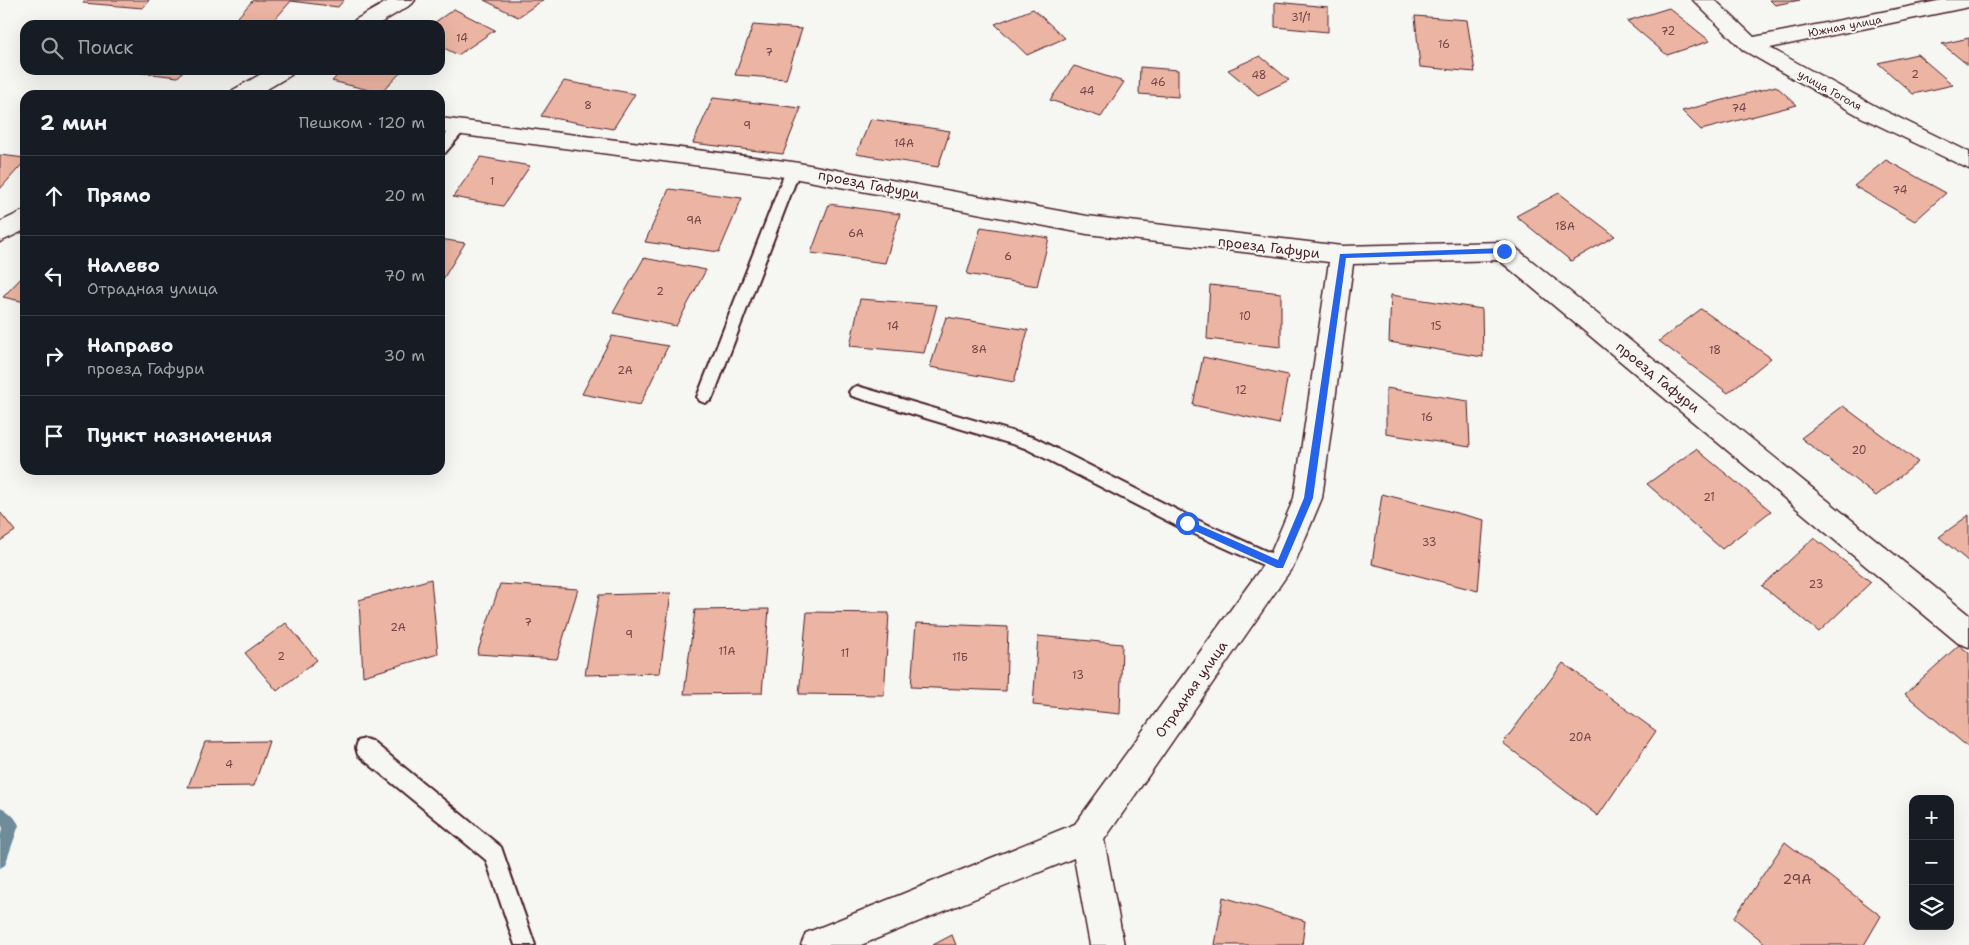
<!DOCTYPE html>
<html lang="ru">
<head>
<meta charset="utf-8">
<style>
	body { margin:0; font-family:"Shantell Sans",sans-serif; background:#20242c; color:#f1f3f6 }
	.controls { position:absolute; right:15px; bottom:15px; display:grid; overflow:hidden; border-radius:10px; box-shadow:0 5px 20px #0002 }
	.controls button { width:45px; height:45px; display:grid; place-items:center; padding:0; border:0; border-bottom:1px solid #363941; background:#171b24; color:#f1f3f6; font:25px sans-serif }
	.stop { position:absolute; width:15px; height:15px; margin:-11px; border:4px solid #2563eb; border-radius:50%; background:#fff }
	.stop.end { background:#2563eb; border-color:#fff; box-shadow:0 1px 5px #0008 }
	.list { margin:0; padding:0; list-style:none }
	h2 { display:flex; justify-content:space-between; align-items:center; height:65px; margin:0; padding:0 20px; font-size:21px }
	h2 small { font-size:16px; font-weight:400; color:#9ea1a6 }
	.list li { display:grid; grid-template-columns:32px 1fr auto; gap:15px; align-items:center; box-sizing:border-box; height:80px; padding:0 20px; border-top:1px solid #363941 }
	.list b { display:block; font-size:19px; white-space:nowrap }
	.list p { margin:0; font-size:16px; white-space:nowrap; color:#9ea1a6 }
	.list em { font-size:16px; font-style:normal; color:#9ea1a6 }
	.icon { flex:none; width:28px; height:28px; fill:none; stroke:currentColor; stroke-width:2; stroke-linecap:round; stroke-linejoin:round }
	.map { position:relative; flex:none; width:1969px; height:945px; overflow:hidden }
	.search { position:absolute; background:#171b24; box-shadow:0 5px 20px #0002; left:20px; top:20px; width:425px; height:55px; display:flex; align-items:center; gap:12px; box-sizing:border-box; padding:0 18px; border-radius:15px; color:#9ea1a6; font-size:19px }
	.panel { position:absolute; background:#171b24; box-shadow:0 5px 20px #0002; left:20px; top:90px; width:425px; height:385px; border-radius:15px }
	.map>svg:first-child { display:block }
</style>
</head>
<body>
<div class="map">
<svg width="1969" height="945" viewBox="0 0 1969 945">
	<rect width="100%" height="100%" fill="#f6f6f2"/>
	<filter id="ink" filterUnits="userSpaceOnUse"><feTurbulence type="fractalNoise" baseFrequency=".02" numOctaves="2"/><feDisplacementMap in="SourceGraphic" scale="10" xChannelSelector="R" yChannelSelector="G"/><feConvolveMatrix kernelMatrix="1 2 1 2 8 2 1 2 1" color-interpolation-filters="sRGB"/></filter>
	<g filter="url(#ink)">
		<g fill="none" stroke-linecap="round" stroke-linejoin="round">
			<path fill="#6e8c9a" fill-rule="evenodd" d="M 0,807 C 8,810 15,817 19,825 L 5,865 L 0,868 L 0,836 L 3,827 L 0,825 Z"/>
		</g>
		<path fill="#ecb4a2" stroke="#4a1f2b" d="M 85,0 L 149,0 L 143,8 L 83,3 Z
			M 253,0 L 344,0 L 338,7 L 291,1 L 270,25 L 231,25 Z
			M 484,0 L 543,0 L 518,17 Z
			M 1770,0 L 1800,0 L 1775,5 Z
			M 1275,2 L 1328,7 L 1328,32 L 1275,27 Z
			M 1669,8 L 1710,41 L 1667,55 L 1627,21 Z
			M 454,9 L 495,30 L 458,55 L 440,46 L 440,25 L 431,25 Z
			M 1033,9 L 1065,38 L 1027,55 L 995,24 Z
			M 1415,16 L 1467,20 L 1475,72 L 1420,67 Z
			M 753,25 L 802,29 L 786,79 L 735,75 Z
			M 1969,38 L 1969,66 L 1942,44 Z
			M 1917,54 L 1953,85 L 1913,94 L 1878,63 Z
			M 1260,56 L 1289,80 L 1258,95 L 1228,70 Z
			M 1074,66 L 1124,82 L 1101,117 L 1050,100 Z
			M 1140,67 L 1178,70 L 1178,97 L 1139,94 Z
			M 128,70 L 184,70 L 178,77 L 127,71 Z
			M 343,70 L 403,70 L 381,93 L 332,81 Z
			M 564,81 L 635,94 L 613,129 L 541,116 Z
			M 1776,86 L 1797,105 L 1701,130 L 1682,111 Z
			M 713,98 L 801,108 L 783,154 L 693,143 Z
			M 871,119 L 950,131 L 938,167 L 856,154 Z
			M 0,155 L 25,158 L 25,161 L 0,189 Z
			M 481,157 L 530,166 L 503,206 L 453,197 Z
			M 1886,160 L 1946,193 L 1915,221 L 1854,186 Z
			M 669,189 L 742,198 L 719,252 L 645,242 Z
			M 1559,193 L 1615,236 L 1571,261 L 1516,216 Z
			M 829,204 L 900,214 L 885,263 L 811,253 Z
			M 981,227 L 1049,238 L 1037,286 L 967,274 Z
			M 440,239 L 465,243 L 440,284 Z
			M 644,258 L 706,270 L 676,326 L 613,313 Z
			M 25,274 L 25,302 L 3,297 Z
			M 1210,285 L 1281,293 L 1281,347 L 1207,339 Z
			M 1391,295 L 1482,309 L 1483,357 L 1389,342 Z
			M 860,299 L 937,305 L 924,353 L 850,346 Z
			M 1701,309 L 1771,358 L 1728,393 L 1659,341 Z
			M 946,317 L 1028,330 L 1014,382 L 930,367 Z
			M 612,336 L 668,346 L 640,405 L 582,394 Z
			M 1203,357 L 1288,375 L 1279,424 L 1193,405 Z
			M 1386,388 L 1468,401 L 1470,447 L 1386,434 Z
			M 1843,406 L 1918,462 L 1876,496 L 1801,438 Z
			M 1696,449 L 1771,511 L 1722,549 L 1647,484 Z
			M 1382,494 L 1484,520 L 1478,591 L 1372,564 Z
			M 0,512 L 15,531 L 0,541 Z
			M 1969,515 L 1969,562 L 1939,537 Z
			M 1814,538 L 1871,582 L 1819,632 L 1762,586 Z
			M 431,579 L 438,654 L 363,676 L 359,600 Z
			M 500,584 L 578,589 L 557,659 L 477,654 Z
			M 671,593 L 660,673 L 585,675 L 599,595 Z
			M 769,609 L 762,693 L 684,694 L 695,610 Z
			M 807,612 L 889,613 L 884,695 L 799,694 Z
			M 286,623 L 317,660 L 277,691 L 245,653 Z
			M 916,623 L 1008,627 L 1006,691 L 911,687 Z
			M 1038,636 L 1122,644 L 1120,714 L 1033,705 Z
			M 1959,645 L 1969,653 L 1969,748 L 1905,694 Z
			M 1563,663 L 1656,731 L 1598,816 L 1503,743 Z
			M 269,741 L 254,786 L 188,787 L 205,742 Z
			M 1785,842 L 1881,916 L 1864,945 L 1767,945 L 1734,918 Z
			M 1223,897 L 1305,921 L 1302,945 L 1215,945 Z
			M 952,935 L 956,945 L 933,945 Z"/>
		<g fill="none" stroke-linecap="round" stroke-linejoin="round">
			<g stroke="#4a1f2b" stroke-width="4">
				<path id="lane" d="M 459,124 L 464,125 L 466,128 L 464,131 L 445,153 L 440,155 L 440,141 L 454,125 Z
					M 793,165 L 800,170 L 713,397 L 710,401 L 705,403 L 700,401 L 697,397 L 786,170 Z
					M 857,386 L 1035,438 L 1193,518 L 1286,560 L 1289,565 L 1286,570 L 1280,573 L 1274,570 L 1181,528 L 1025,448 L 852,396 L 849,392 L 852,388 Z
					M 365,739 L 372,741 L 501,847 L 535,945 L 515,945 L 486,860 L 358,755 L 356,748 L 358,741 Z"/>
			</g>
			<g stroke="#4a1f2b" stroke-width="3">
				<path id="street" d="M 390,0 L 415,0 L 412,4 L 377,25 L 352,25 L 355,20 Z
					M 1693,0 L 1715,0 L 1754,37 L 1943,0 L 1969,0 L 1969,7 L 1770,48 L 1877,107 L 1969,152 L 1969,169 L 1861,117 L 1743,50 Z
					M 268,70 L 295,70 L 291,75 L 257,95 L 230,95 L 233,90 Z
					M 440,118 L 793,162 L 1087,216 L 1342,246 L 1504,242 L 1512,245 L 1969,615 L 1969,647 L 1958,643 L 1499,260 L 1353,264 L 1322,498 L 1294,565 L 1104,840 L 1124,945 L 1090,945 L 1074,858 L 861,945 L 801,945 L 806,933 L 1075,824 L 1269,557 L 1294,498 L 1329,262 L 1087,234 L 793,178 L 440,132 Z
					M 25,210 L 25,230 L 0,242 L 0,222 Z"/>
			</g>
			<use href="#lane" fill="#f6f6f2" fill-rule="evenodd"/>
			<use href="#street" fill="#f6f6f2" fill-rule="evenodd"/>
		</g>
	</g>
	<path fill="#2563eb" d="M 1504,248 L 1507,251 L 1504,253 L 1346,258 L 1313,498 L 1283,568 L 1277,568 L 1184,526 L 1184,521 L 1190,521 L 1278,560 L 1304,498 L 1340,254 Z"/>
	<g text-anchor="middle" stroke-width="4" stroke-linejoin="round" paint-order="stroke">
		<g font-size="11" fill="#724449">
			<text x="1301" y="21">31/1</text>
			<text x="1668" y="35">72</text>
			<text x="462" y="42">14</text>
			<text x="1444" y="48">16</text>
			<text x="769" y="56">7</text>
			<text x="1915" y="78">2</text>
			<text x="1259" y="79">48</text>
			<text x="1158" y="86">46</text>
			<text x="1087" y="95">44</text>
			<text x="588" y="109">8</text>
			<text x="1739" y="112">74</text>
			<text x="747" y="129">9</text>
			<text x="904" y="147">14А</text>
			<text x="492" y="185">1</text>
			<text x="1900" y="194">74</text>
			<text x="694" y="224">9А</text>
			<text x="1565" y="230">18А</text>
			<text x="856" y="237">6А</text>
			<text x="1008" y="260">6</text>
			<text x="660" y="295">2</text>
			<text x="1245" y="320">10</text>
			<text x="893" y="330">14</text>
			<text x="1436" y="330">15</text>
			<text x="979" y="353">8А</text>
			<text x="1715" y="354">18</text>
			<text x="625" y="374">2А</text>
			<text x="1241" y="394">12</text>
			<text x="1427" y="421">16</text>
			<text x="1859" y="454">20</text>
			<text x="1709" y="501">21</text>
			<text x="1429" y="546">33</text>
			<text x="1816" y="588">23</text>
			<text x="528" y="626">7</text>
			<text x="398" y="631">2А</text>
			<text x="629" y="638">9</text>
			<text x="727" y="655">11А</text>
			<text x="845" y="657">11</text>
			<text x="281" y="660">2</text>
			<text x="960" y="661">11Б</text>
			<text x="1078" y="679">13</text>
			<text x="1580" y="741">20А</text>
			<text x="229" y="768">4</text>
		</g>
		<g font-size="11" fill="#4a1f2b" stroke="#f6f6f2">
			<text transform="translate(1845 26) rotate(-11)" y="4">Южная улица</text>
			<text transform="translate(1830 90) rotate(29)" y="4">улица Гоголя</text>
		</g>
		<g font-size="14" fill="#4a1f2b" stroke="#f6f6f2">
			<text transform="translate(869 184) rotate(11)" y="5">проезд Гафури</text>
			<text transform="translate(1269 247) rotate(7)" y="5">проезд Гафури</text>
			<text transform="translate(1658 377) rotate(39)" y="5">проезд Гафури</text>
			<text transform="translate(1191 689) rotate(-55)" y="5">Отрадная улица</text>
		</g>
		<g font-size="14" fill="#724449">
			<text x="1797" y="884">29А</text>
		</g>
	</g>
</svg>
<div class="controls">
<button>+</button>
<button>−</button>
<button><svg class="icon" aria-label="layers" viewBox="0 0 24 24"><path d="M12 4l9 5-9 5-9-5zM3 14l9 5 9-5"/></svg></button>
</div>
<div class="stop" style="left:1187px;top:523px"></div>
<div class="stop end" style="left:1504px;top:251px"></div>
<div class="search"><svg class="icon" aria-label="search" viewBox="0 0 24 24"><circle cx="10" cy="10" r="6"/><path d="M15 15l6 6"/></svg>Поиск</div>
<section class="panel">
<h2>2 мин<small>Пешком · 120 m</small></h2>
<ul class="list">
<li><svg class="icon" aria-label="ahead" viewBox="0 0 24 24"><path d="M12 20V5M6 11l6-6 6 6"/></svg><div><b>Прямо</b></div><em>20 m</em></li>
<li><svg class="icon" aria-label="left" viewBox="0 0 24 24"><path d="M17 20v-9H6M10 6l-5 5 5 5"/></svg><div><b>Налево</b><p>Отрадная улица</p></div><em>70 m</em></li>
<li><svg class="icon" aria-label="right" viewBox="0 0 24 24"><path d="M7 20v-9h11M14 6l5 5-5 5"/></svg><div><b>Направо</b><p>проезд Гафури</p></div><em>30 m</em></li>
<li><svg class="icon" aria-label="arrive" viewBox="0 0 24 24"><path d="M6 21V4h12l-3 4 3 4H6"/></svg><div><b>Пункт назначения</b></div></li>
</ul>
</section>
</div>
</body>
</html>
